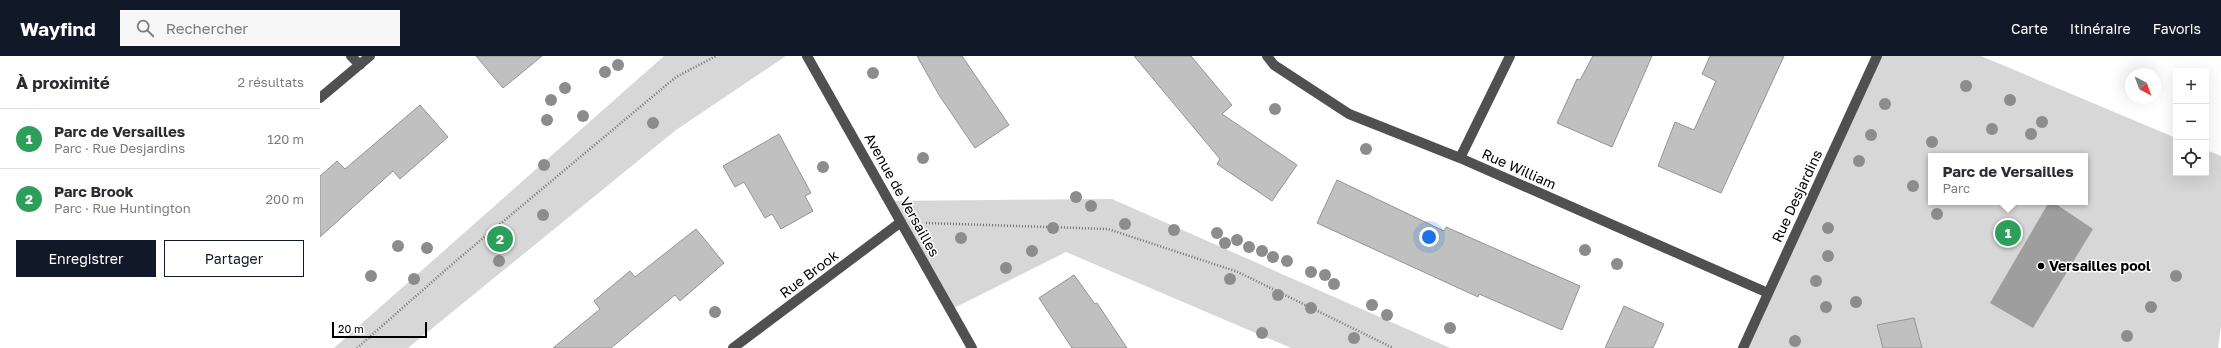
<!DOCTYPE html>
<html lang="fr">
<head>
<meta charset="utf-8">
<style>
	body { margin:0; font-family:"Golos Text",sans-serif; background:#f7f7f7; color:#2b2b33 }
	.controls { position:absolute; right:12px; top:12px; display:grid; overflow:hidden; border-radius:0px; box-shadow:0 4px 16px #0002 }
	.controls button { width:36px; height:36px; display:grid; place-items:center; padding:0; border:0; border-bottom:1px solid #e1e1e2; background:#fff; color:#2b2b33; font:20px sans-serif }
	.compass { position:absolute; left:1805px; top:12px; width:36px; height:36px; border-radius:50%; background:#fff; box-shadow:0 4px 16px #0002; rotate:139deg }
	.scale { position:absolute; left:12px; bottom:10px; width:95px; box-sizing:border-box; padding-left:4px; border:2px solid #000; border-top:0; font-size:11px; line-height:14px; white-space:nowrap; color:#000; -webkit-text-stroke:3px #fff; paint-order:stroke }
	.you { position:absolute; left:1109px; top:181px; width:14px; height:14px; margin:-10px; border:3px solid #fff; border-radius:50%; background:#1a73e8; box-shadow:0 0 0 6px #1a73e833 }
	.badge { display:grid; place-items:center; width:26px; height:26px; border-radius:50%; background:#111827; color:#fff; font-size:13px; font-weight:700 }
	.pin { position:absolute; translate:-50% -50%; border:2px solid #fff; box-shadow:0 1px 4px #0006 }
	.popup { position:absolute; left:1608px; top:97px; width:160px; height:52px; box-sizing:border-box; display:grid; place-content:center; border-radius:0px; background:#fff; filter:drop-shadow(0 1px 3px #0005); font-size:13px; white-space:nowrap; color:#7c7c81 }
	.popup b { font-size:15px; color:#2b2b33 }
	.popup::after { content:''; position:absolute; left:50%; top:100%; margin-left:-8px; border:8px solid transparent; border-top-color:#fff }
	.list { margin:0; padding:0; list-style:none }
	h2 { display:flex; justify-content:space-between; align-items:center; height:52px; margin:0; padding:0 16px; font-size:17px }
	h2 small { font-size:13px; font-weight:400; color:#7c7c81 }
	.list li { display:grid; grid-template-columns:26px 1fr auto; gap:12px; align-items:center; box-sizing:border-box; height:60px; padding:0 16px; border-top:1px solid #e1e1e2 }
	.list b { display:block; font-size:15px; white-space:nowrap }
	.list p { margin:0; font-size:13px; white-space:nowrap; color:#7c7c81 }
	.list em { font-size:13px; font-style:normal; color:#7c7c81 }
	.actions { display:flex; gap:8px; padding:12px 16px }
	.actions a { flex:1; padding:9px 0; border:1px solid #111827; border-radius:0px; text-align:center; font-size:14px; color:#111827 }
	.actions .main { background:#111827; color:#fff }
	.icon { flex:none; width:22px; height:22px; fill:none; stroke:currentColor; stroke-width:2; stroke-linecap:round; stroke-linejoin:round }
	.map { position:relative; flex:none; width:1901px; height:292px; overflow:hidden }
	header { display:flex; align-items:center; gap:24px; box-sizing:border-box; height:56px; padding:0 20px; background:#111827; color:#fff }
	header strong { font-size:19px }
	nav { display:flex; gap:22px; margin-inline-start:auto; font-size:14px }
	.search { width:280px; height:36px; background:#f7f7f7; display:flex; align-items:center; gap:10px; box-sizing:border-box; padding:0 14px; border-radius:0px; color:#7c7c81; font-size:15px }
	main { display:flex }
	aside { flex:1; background:#fff }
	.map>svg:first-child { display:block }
</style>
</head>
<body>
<header>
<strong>Wayfind</strong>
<div class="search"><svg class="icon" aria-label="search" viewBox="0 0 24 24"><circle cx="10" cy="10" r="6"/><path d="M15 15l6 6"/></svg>Rechercher</div>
<nav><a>Carte</a><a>Itinéraire</a><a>Favoris</a></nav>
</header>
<main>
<aside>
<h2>À proximité<small>2 résultats</small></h2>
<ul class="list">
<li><span class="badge" style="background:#2e9e5b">1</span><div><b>Parc de Versailles</b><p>Parc · Rue Desjardins</p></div><em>120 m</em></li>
<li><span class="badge" style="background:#2e9e5b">2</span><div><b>Parc Brook</b><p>Parc · Rue Huntington</p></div><em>200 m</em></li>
</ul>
<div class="actions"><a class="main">Enregistrer</a><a>Partager</a></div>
</aside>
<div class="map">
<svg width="1901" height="292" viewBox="0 0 1901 292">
	<rect width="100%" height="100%" fill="#fff"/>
	<path fill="#d7d7d7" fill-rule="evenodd" d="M 344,0 L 466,0 L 356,74 L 88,292 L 14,292 Z
		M 1557,0 L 1661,0 L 1856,82 L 1856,117 L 1886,117 L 1886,94 L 1901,100 L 1901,270 L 1898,292 L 1423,292 ZM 1611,100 L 1765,100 L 1765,146 L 1611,146 Z
		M 792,143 L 1130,292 L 971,292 L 746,196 L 630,254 L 570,145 Z"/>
	<path fill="#9e9e9e" d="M 1729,146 L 1733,146 L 1773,173 L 1713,272 L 1670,247 Z"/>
	<path fill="#c0c0c0" stroke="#949494" d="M 156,0 L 222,0 L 183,32 Z
		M 597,0 L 642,0 L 689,69 L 655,92 L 619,39 Z
		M 814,0 L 871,0 L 912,49 L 902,58 L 977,109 L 952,145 L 897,108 L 900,103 Z
		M 1273,0 L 1332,0 L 1292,91 L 1237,67 L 1257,23 L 1260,24 Z
		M 1390,0 L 1464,0 L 1401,137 L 1338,110 L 1355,66 L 1374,74 L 1396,25 L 1382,18 Z
		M 100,49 L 128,81 L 80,123 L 73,115 L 0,181 L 0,120 L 17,105 L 25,113 Z
		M 459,78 L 491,137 L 485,140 L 493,155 L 461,173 L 452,158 L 445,162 L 424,126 L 415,131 L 403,110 Z
		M 1017,124 L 1124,175 L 1126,171 L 1260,230 L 1242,274 L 1159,238 L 1158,241 L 997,167 Z
		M 376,173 L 404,207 L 360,245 L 355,239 L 291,292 L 233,292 L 280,253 L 274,245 L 310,215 L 315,221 Z
		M 754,219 L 775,248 L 777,247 L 807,292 L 752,292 L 719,242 Z
		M 1304,250 L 1344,268 L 1333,292 L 1285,292 Z
		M 1594,262 L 1602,292 L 1563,292 L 1557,269 Z"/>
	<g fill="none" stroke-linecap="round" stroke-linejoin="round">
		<path stroke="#727272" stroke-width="2.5" stroke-dasharray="1 2" stroke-linecap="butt" d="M 606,167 L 788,173 L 918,216 L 1073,292
			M 37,292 L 137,204 L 356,21 L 396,0"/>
		<path stroke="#505050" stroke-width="10" d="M 31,0 L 40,9
			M 487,0 L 652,292
			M 947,0 L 954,9 L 1029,58 L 1140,102 L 1448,237
			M 0,42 L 50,0
			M 1140,102 L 1190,0
			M 413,292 L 581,166
			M 1423,292 L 1557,0"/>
	</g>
	<g fill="#8c8c8c">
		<circle cx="298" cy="9" r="6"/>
		<circle cx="285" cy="16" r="6"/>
		<circle cx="553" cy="17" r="6"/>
		<circle cx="1646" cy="30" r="6"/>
		<circle cx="245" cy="32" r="6"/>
		<circle cx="231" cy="44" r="6"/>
		<circle cx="1690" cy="44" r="6"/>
		<circle cx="1565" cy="48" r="6"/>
		<circle cx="955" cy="53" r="6"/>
		<circle cx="263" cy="60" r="6"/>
		<circle cx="227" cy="64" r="6"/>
		<circle cx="1722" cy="66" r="6"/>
		<circle cx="333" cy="67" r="6"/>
		<circle cx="1672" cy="73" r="6"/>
		<circle cx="1711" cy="78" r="6"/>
		<circle cx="1551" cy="79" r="6"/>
		<circle cx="1612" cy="86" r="6"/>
		<circle cx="1046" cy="93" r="6"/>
		<circle cx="603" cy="102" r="6"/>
		<circle cx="1539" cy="105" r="6"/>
		<circle cx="224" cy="109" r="6"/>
		<circle cx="503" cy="111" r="6"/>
		<circle cx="1593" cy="130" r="6"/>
		<circle cx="756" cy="141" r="6"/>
		<circle cx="771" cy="150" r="6"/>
		<circle cx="1617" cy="158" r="6"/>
		<circle cx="223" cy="159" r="6"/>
		<circle cx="805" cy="168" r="6"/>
		<circle cx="733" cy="172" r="6"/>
		<circle cx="1508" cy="172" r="6"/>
		<circle cx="854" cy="174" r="6"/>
		<circle cx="897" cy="177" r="6"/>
		<circle cx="641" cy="182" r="6"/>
		<circle cx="917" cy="184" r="6"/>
		<circle cx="905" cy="187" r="6"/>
		<circle cx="78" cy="190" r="6"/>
		<circle cx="929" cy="191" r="6"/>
		<circle cx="107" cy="192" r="6"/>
		<circle cx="1265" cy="194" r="6"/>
		<circle cx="712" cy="195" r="6"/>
		<circle cx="942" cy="195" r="6"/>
		<circle cx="1508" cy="200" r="6"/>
		<circle cx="953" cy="201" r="6"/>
		<circle cx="179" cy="205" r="6"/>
		<circle cx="967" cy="205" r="6"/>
		<circle cx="1297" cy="208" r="6"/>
		<circle cx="686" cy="212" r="6"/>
		<circle cx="991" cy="216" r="6"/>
		<circle cx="1005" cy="219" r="6"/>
		<circle cx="51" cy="220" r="6"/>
		<circle cx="1856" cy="220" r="6"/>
		<circle cx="94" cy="223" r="6"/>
		<circle cx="910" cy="223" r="6"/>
		<circle cx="1496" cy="225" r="6"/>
		<circle cx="1014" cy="228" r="6"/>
		<circle cx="958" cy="239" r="6"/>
		<circle cx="1536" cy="246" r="6"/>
		<circle cx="1052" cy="249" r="6"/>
		<circle cx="1506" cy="251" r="6"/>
		<circle cx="1831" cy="251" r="6"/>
		<circle cx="991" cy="252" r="6"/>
		<circle cx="395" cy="256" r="6"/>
		<circle cx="1067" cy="259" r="6"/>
		<circle cx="1130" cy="272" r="6"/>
		<circle cx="942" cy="277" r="6"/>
		<circle cx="1807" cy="280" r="6"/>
		<circle cx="1034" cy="282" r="6"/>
		<circle cx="1475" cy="285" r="6"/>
	</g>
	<circle fill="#000" stroke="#fff" stroke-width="1.5" cx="1721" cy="210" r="4"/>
	<g text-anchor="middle" stroke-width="3" stroke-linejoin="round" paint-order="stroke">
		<g font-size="14" fill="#000" stroke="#fff">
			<text transform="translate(1199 113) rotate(24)" y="5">Rue William</text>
			<text transform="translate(582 139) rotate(61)" y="5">Avenue de Versailles</text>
			<text transform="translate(1477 140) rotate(-65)" y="5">Rue Desjardins</text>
			<text transform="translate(489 218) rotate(-37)" y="5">Rue Brook</text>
		</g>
		<g font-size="14" font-weight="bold" fill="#000" stroke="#fff" text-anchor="start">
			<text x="1729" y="215">Versailles pool</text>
		</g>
	</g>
</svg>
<div class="controls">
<button>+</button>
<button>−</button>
<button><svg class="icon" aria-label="locate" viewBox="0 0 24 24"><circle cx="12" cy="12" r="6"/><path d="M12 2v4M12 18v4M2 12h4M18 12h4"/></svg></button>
</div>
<svg class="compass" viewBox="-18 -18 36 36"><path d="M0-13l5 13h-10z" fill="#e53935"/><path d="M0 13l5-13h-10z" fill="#7c7c81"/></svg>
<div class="scale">20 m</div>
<div class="you"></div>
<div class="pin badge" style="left:1688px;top:177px;background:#2e9e5b">1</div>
<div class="popup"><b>Parc de Versailles</b>Parc</div>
<div class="pin badge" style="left:180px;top:183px;background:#2e9e5b">2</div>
</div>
</main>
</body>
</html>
